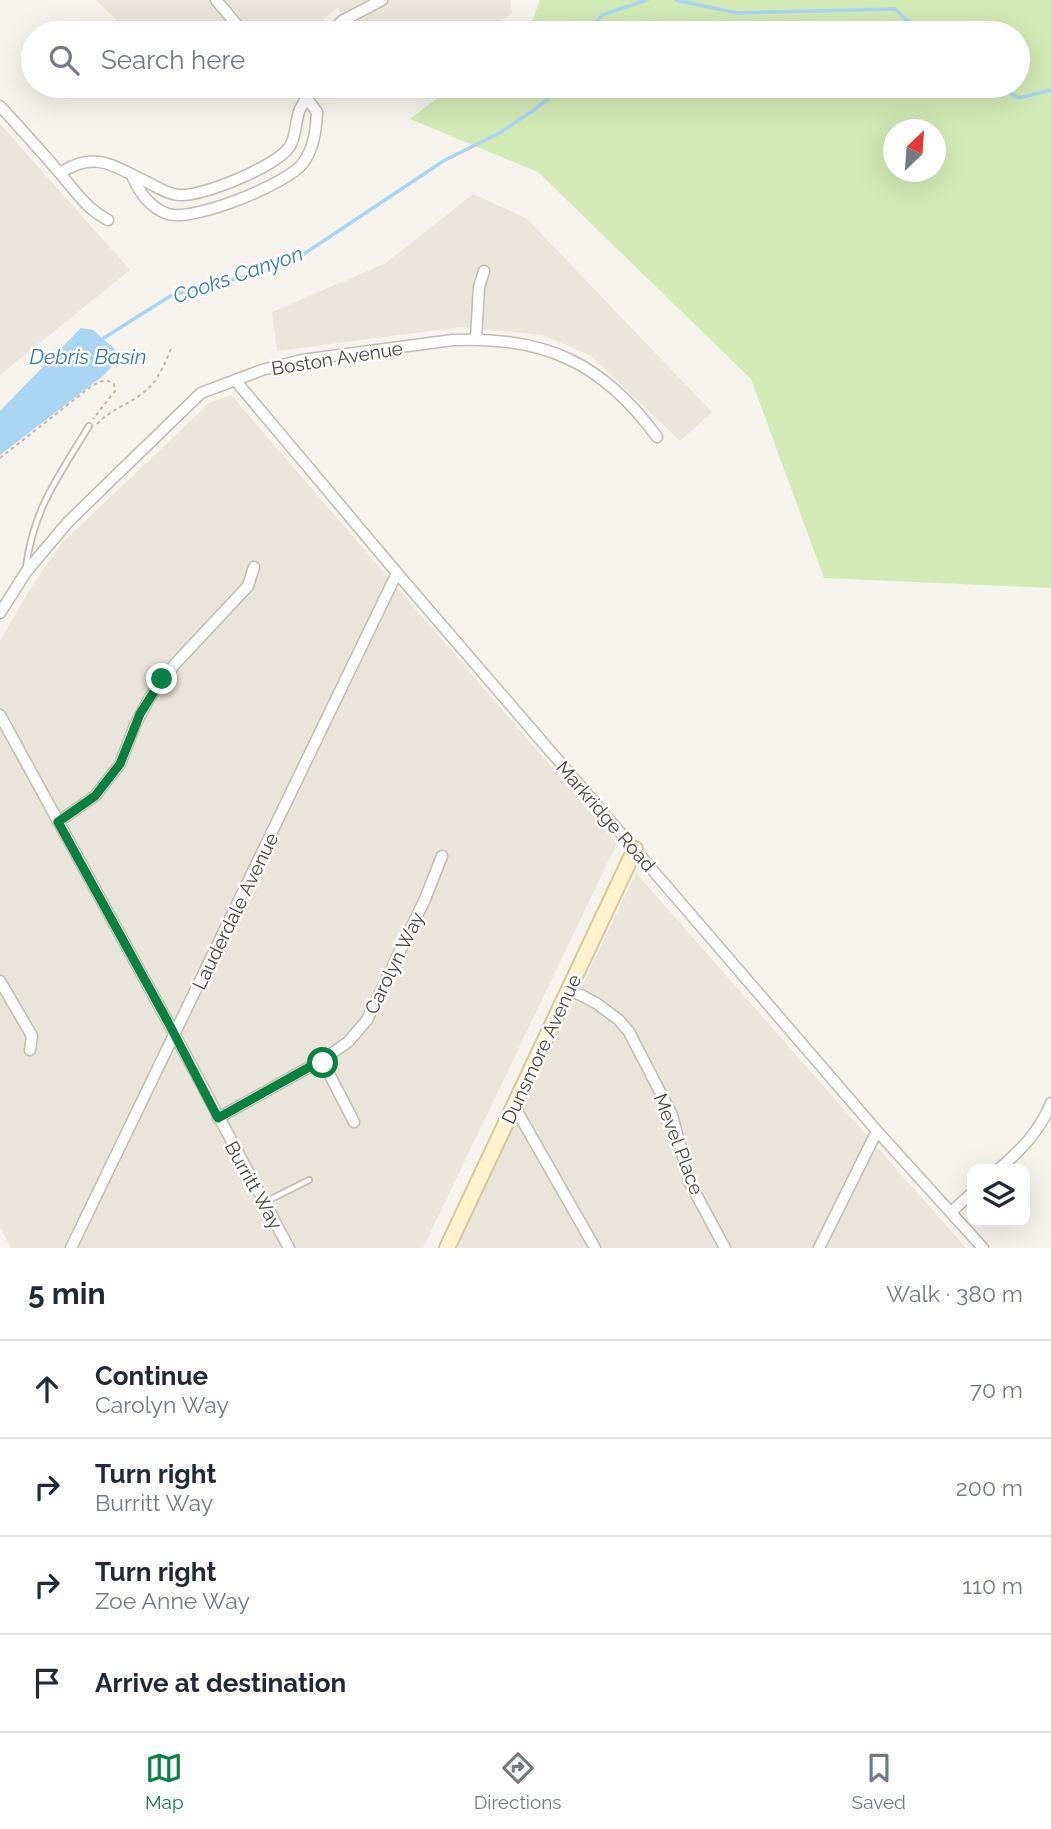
<!DOCTYPE html>
<html lang="en">
<head>
<meta charset="utf-8">
<style>
	body { margin:0; font-family:Raleway,sans-serif; background:#f2f2f3; color:#1f2937 }
	.controls { position:absolute; right:21px; bottom:21px; display:grid; overflow:hidden; border-radius:14px; box-shadow:0 7px 28px #0002 }
	.controls button { width:63px; height:63px; display:grid; place-items:center; padding:0; border:0; border-bottom:2px solid #e0e1e3; background:#fff; color:#1f2937; font:35px sans-serif }
	.compass { position:absolute; left:883px; top:119px; width:63px; height:63px; border-radius:50%; background:#fff; box-shadow:0 7px 28px #0002; rotate:25deg }
	.stop { position:absolute; width:21px; height:21px; margin:-16px; border:5px solid #0b8043; border-radius:50%; background:#fff }
	.stop.end { background:#0b8043; border-color:#fff; box-shadow:0 2px 7px #0008 }
	.list { margin:0; padding:0; list-style:none }
	h2 { display:flex; justify-content:space-between; align-items:center; height:91px; margin:0; padding:0 28px; font-size:30px }
	h2 small { font-size:23px; font-weight:400; color:#747a83 }
	.list li { display:grid; grid-template-columns:46px 1fr auto; gap:21px; align-items:center; box-sizing:border-box; height:98px; padding:0 28px; border-top:2px solid #e0e1e3 }
	.list b { display:block; font-size:26px; white-space:nowrap }
	.list p { margin:0; font-size:23px; white-space:nowrap; color:#747a83 }
	.list em { font-size:23px; font-style:normal; color:#747a83 }
	.icon { flex:none; width:38px; height:38px; fill:none; stroke:currentColor; stroke-width:2; stroke-linecap:round; stroke-linejoin:round }
	.map { position:relative; flex:none; width:1051px; height:1248px; overflow:hidden }
	.search { position:absolute; background:#fff; box-shadow:0 7px 28px #0002; left:21px; right:21px; top:21px; height:77px; display:flex; align-items:center; gap:18px; box-sizing:border-box; padding:0 24px; border-radius:38px; color:#747a83; font-size:26px }
	.sheet { height:483px; background:#fff }
	nav { display:flex; justify-content:space-around; align-items:center; box-sizing:border-box; height:98px; border-top:2px solid #e0e1e3; background:#fff; font-size:19px; color:#747a83 }
	nav a { display:grid; justify-items:center; gap:4px }
	nav .on { color:#0b8043 }
	.map>svg:first-child { display:block }
</style>
</head>
<body>
<div class="map">
<svg width="1051" height="1248" viewBox="0 0 1051 1248">
	<rect width="100%" height="100%" fill="#f6f3ec"/>
	<path fill="#eae5da" d="M 96,0 L 510,0 L 512,14 L 480,33 L 347,33 L 338,7 L 326,17 L 312,33 L 264,33 L 257,31 L 254,33 L 130,33 Z
		M 0,124 L 130,270 L 0,375 Z
		M 473,194 L 526,218 L 712,412 L 680,441 L 591,356 L 543,335 L 461,327 L 277,351 L 272,312 L 386,263 Z
		M 231,395 L 617,843 L 423,1248 L 11,1248 L 0,1227 L 0,641 L 32,586 L 60,545 L 209,403 Z
		M 636,873 L 966,1248 L 456,1248 Z"/>
	<path fill="#d2eab5" fill-rule="evenodd" d="M 540,0 L 1051,0 L 1051,588 L 824,578 L 751,379 L 538,172 L 410,119 L 453,86 L 1018,86 L 1018,33 L 522,33 L 530,27 ZM 894,130 L 936,130 L 936,172 L 894,172 Z"/>
	<path fill="#a9d4f2" d="M 81,328 L 93,330 L 118,352 L 114,364 L 103,376 L 0,455 L 0,411 Z"/>
	<g fill="none" stroke-linecap="round" stroke-linejoin="round">
		<path stroke="#a9d4f2" stroke-width="3.5" d="M 676,0 L 737,13 L 895,9 L 921,33
			M 588,33 L 602,15 L 647,0
			M 998,86 L 1019,98 L 1051,90
			M 99,341 L 172,295 L 263,272 L 301,256 L 445,160 L 498,134 L 535,109 L 548,99 L 556,86"/>
		<g stroke="#c2bbae" stroke-width="8">
			<path id="lane" d="M 26,567 C 34,507 59,476 89,426
				M 265,1202 L 309,1180"/>
		</g>
		<g stroke="#c2bbae" stroke-width="13">
			<path id="street" d="M 216,0 L 244,33
				M 330,33 L 342,21 L 382,0
				M 0,106 C 19,127 39,149 58,171 C 74,189 85,208 108,220
				M 60,173 C 96,149 114,167 149,183 C 159,188 167,194 179,195 C 202,197 278,166 290,146 C 297,134 295,121 300,109 C 305,99 308,99 312,86
				M 132,176 C 140,193 150,208 168,214 C 193,222 288,184 303,163 C 314,148 316,131 317,112 L 308,100
				M 476,339 L 479,287 L 484,271
				M 235,380 L 397,573 L 877,1131 L 983,1248
				M 0,613 L 26,572 L 68,522 L 201,393 L 262,370 L 302,360 L 453,340 C 545,336 603,363 657,437
				M 0,715 L 175,1035 L 289,1248
				M 58,822 L 95,796 L 120,764 L 135,725 L 150,697 L 175,664 L 248,586 L 254,567
				M 0,981 L 32,1036 L 30,1050
				M 569,989 L 596,1003 L 619,1020 L 629,1032 L 672,1115 L 690,1183 L 725,1248
				M 322,1060 L 354,1122
				M 514,1106 L 595,1248
				M 218,1118 L 322,1060 L 348,1042 L 367,1020 L 425,899 L 442,856
				M 999,1169 C 1021,1150 1040,1131 1051,1103
				M 951,1212 L 972,1193
				M 71,1248 L 397,573
				M 819,1248 L 877,1131"/>
		</g>
		<g stroke="#d6c79b" stroke-width="18">
			<path id="secondary" d="M 447,1248 L 635,849"/>
		</g>
		<path stroke="#c4b79f" stroke-width="2" stroke-dasharray="3.5 3.5" stroke-linecap="butt" d="M 97,424 C 111,409 128,405 144,392 C 158,381 164,365 171,349
			M 0,458 L 89,388 C 97,383 105,377 114,384 L 115,391 L 93,419"/>
		<use href="#lane" stroke="#fff" stroke-width="4.5"/>
		<use href="#street" stroke="#fff" stroke-width="10"/>
		<use href="#secondary" stroke="#fff3cd" stroke-width="14"/>
	</g>
	<g fill="none" stroke-linecap="round" stroke-linejoin="round">
		<path stroke="#0b8043" stroke-width="9" d="M 162,679 L 140,714 L 120,764 L 95,796 L 58,822 L 168,1022 L 218,1118 L 322,1060 L 323,1063"/>
	</g>
	<g text-anchor="middle" stroke-width="5" stroke-linejoin="round" paint-order="stroke">
		<g font-size="19" fill="#4b4439" stroke="#fff">
			<text transform="translate(337 358) rotate(-9)" y="7">Boston Avenue</text>
			<text transform="translate(606 816) rotate(49)" y="7">Markridge Road</text>
			<text transform="translate(235 911) rotate(-64)" y="7">Lauderdale Avenue</text>
			<text transform="translate(394 963) rotate(-64)" y="7">Carolyn Way</text>
			<text transform="translate(541 1049) rotate(-65)" y="7">Dunsmore Avenue</text>
			<text transform="translate(679 1144) rotate(69)" y="7">Mevel Place</text>
			<text transform="translate(254 1185) rotate(61)" y="7">Burritt Way</text>
		</g>
		<g font-size="21" font-style="italic" fill="#2e7ab2" stroke="#fff">
			<text transform="translate(238 275) rotate(-19)" y="7">Cooks Canyon</text>
			<text x="88" y="364">Debris Basin</text>
		</g>
	</g>
</svg>
<div class="controls">
<button><svg class="icon" aria-label="layers" viewBox="0 0 24 24"><path d="M12 4l9 5-9 5-9-5zM3 14l9 5 9-5"/></svg></button>
</div>
<svg class="compass" viewBox="-18 -18 36 36"><path d="M0-13l5 13h-10z" fill="#e53935"/><path d="M0 13l5-13h-10z" fill="#747a83"/></svg>
<div class="stop" style="left:323px;top:1063px"></div>
<div class="stop end" style="left:162px;top:679px"></div>
<div class="search"><svg class="icon" aria-label="search" viewBox="0 0 24 24"><circle cx="10" cy="10" r="6"/><path d="M15 15l6 6"/></svg>Search here</div>
</div>
<section class="sheet">
<h2>5 min<small>Walk · 380 m</small></h2>
<ul class="list">
<li><svg class="icon" aria-label="ahead" viewBox="0 0 24 24"><path d="M12 20V5M6 11l6-6 6 6"/></svg><div><b>Continue</b><p>Carolyn Way</p></div><em>70 m</em></li>
<li><svg class="icon" aria-label="right" viewBox="0 0 24 24"><path d="M7 20v-9h11M14 6l5 5-5 5"/></svg><div><b>Turn right</b><p>Burritt Way</p></div><em>200 m</em></li>
<li><svg class="icon" aria-label="right" viewBox="0 0 24 24"><path d="M7 20v-9h11M14 6l5 5-5 5"/></svg><div><b>Turn right</b><p>Zoe Anne Way</p></div><em>110 m</em></li>
<li><svg class="icon" aria-label="arrive" viewBox="0 0 24 24"><path d="M6 21V4h12l-3 4 3 4H6"/></svg><div><b>Arrive at destination</b></div></li>
</ul>
</section>
<nav>
<a class="on"><svg class="icon" aria-label="map" viewBox="0 0 24 24"><path d="M3 6l6-2 6 2 6-2v14l-6 2-6-2-6 2zM9 4v14M15 6v14"/></svg>Map</a>
<a><svg class="icon" aria-label="directions" viewBox="0 0 24 24"><path d="M12 3l9 9-9 9-9-9zM9 14v-3h6M13 9l2 2-2 2"/></svg>Directions</a>
<a><svg class="icon" aria-label="saved" viewBox="0 0 24 24"><path d="M7 4h10v16l-5-4-5 4z"/></svg>Saved</a>
</nav>
</body>
</html>
